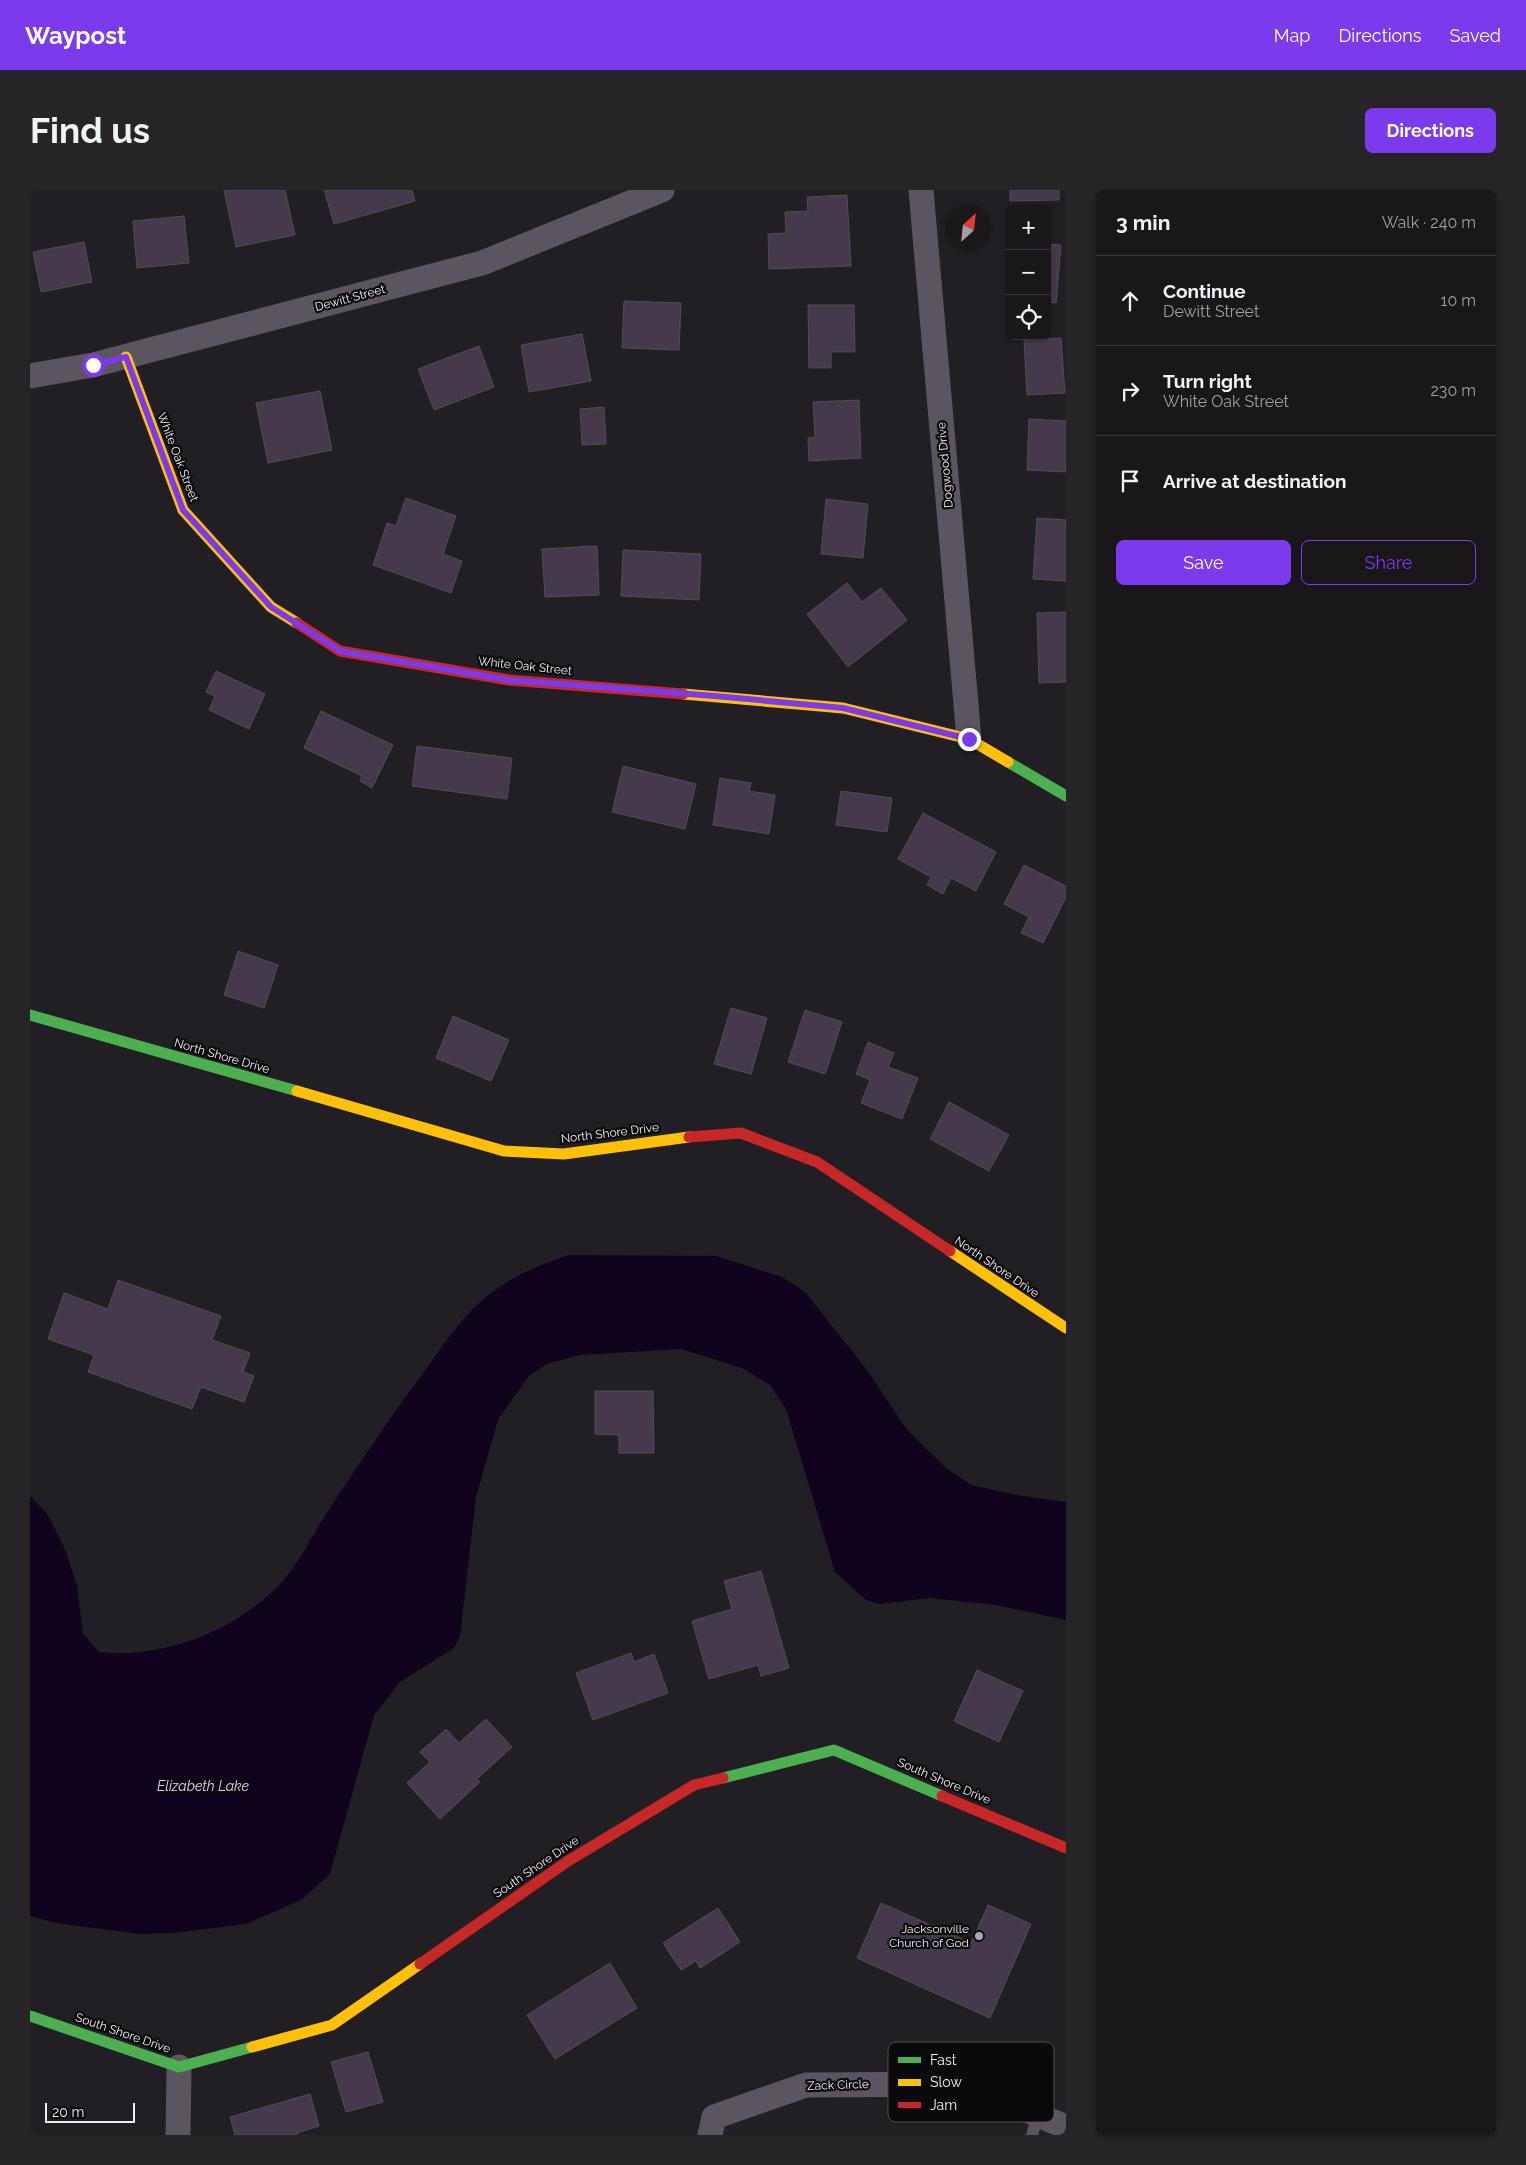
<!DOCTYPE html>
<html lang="en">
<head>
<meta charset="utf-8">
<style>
	body { margin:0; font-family:Raleway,sans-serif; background:#262427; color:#f1f3f6 }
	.controls { position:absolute; right:15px; top:15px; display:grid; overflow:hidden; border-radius:8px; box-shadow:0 1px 4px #0004 }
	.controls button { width:45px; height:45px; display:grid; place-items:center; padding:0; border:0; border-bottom:1px solid #373639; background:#19171a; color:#f1f3f6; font:25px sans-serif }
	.compass { position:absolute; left:916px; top:15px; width:45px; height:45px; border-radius:50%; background:#19171a; box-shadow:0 1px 4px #0004; rotate:27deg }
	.scale { position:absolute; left:15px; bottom:12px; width:90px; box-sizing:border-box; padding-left:5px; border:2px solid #f0eef2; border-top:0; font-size:14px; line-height:18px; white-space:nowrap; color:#f0eef2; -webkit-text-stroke:4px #0a090b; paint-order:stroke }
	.stop { position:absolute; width:15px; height:15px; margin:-11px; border:4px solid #7c3aed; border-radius:50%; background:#fff }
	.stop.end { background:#7c3aed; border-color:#fff; box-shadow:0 1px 5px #0008 }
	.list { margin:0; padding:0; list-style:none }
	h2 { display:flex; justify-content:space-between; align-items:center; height:65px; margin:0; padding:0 20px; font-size:21px }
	h2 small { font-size:16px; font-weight:400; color:#9f9fa2 }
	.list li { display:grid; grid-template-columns:32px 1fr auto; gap:15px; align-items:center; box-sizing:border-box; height:90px; padding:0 20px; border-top:1px solid #373639 }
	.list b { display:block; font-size:19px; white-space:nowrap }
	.list p { margin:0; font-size:16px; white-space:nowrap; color:#9f9fa2 }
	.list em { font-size:16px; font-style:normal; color:#9f9fa2 }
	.actions { display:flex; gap:10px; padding:15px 20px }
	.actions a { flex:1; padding:11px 0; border:1px solid #7c3aed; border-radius:8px; text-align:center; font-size:18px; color:#7c3aed }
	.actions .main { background:#7c3aed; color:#fff }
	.icon { flex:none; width:28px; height:28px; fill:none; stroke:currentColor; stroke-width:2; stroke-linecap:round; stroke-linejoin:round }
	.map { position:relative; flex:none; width:1036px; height:1945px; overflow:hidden; border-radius:8px }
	header { display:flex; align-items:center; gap:30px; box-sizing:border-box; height:70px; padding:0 25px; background:#7c3aed; color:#fff }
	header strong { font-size:24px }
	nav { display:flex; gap:28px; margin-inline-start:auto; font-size:18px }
	.intro { display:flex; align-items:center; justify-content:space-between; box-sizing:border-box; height:120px; padding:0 30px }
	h1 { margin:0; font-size:35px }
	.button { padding:12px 22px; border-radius:8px; background:#7c3aed; color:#fff; font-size:18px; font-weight:700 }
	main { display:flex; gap:30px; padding:0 30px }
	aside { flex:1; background:#19171a; border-radius:8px; box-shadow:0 1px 4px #0004 }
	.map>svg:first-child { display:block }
</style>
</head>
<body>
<header>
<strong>Waypost</strong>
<nav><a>Map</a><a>Directions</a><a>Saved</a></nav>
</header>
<div class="intro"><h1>Find us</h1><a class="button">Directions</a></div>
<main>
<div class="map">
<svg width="1036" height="1945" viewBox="0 0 1036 1945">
	<rect width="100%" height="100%" fill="#211f23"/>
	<path fill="#10031d" d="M 539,1065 L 686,1066 L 752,1087 L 775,1102 L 837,1180 L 877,1240 L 916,1278 L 941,1295 L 986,1305 L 1036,1312 L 1036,1430 L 966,1415 L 899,1408 L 850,1414 L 836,1410 L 805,1382 L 756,1219 L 740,1195 L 712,1178 L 651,1159 L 549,1165 L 517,1174 L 499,1186 L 468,1229 L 446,1307 L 430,1446 L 424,1458 L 370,1492 L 344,1525 L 300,1684 L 271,1710 L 216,1734 L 143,1743 L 109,1744 L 26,1733 L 0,1726 L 0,1306 L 18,1325 L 35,1359 L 47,1396 L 53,1444 L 69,1462 C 134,1469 205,1441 250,1394 C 267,1376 281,1348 294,1327 C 327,1277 359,1228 395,1181 C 413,1155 431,1128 455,1108 C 481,1086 507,1076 539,1065 Z"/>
	<path fill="#443a4b" stroke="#504e51" d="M 194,0 L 255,0 L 265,45 L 206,57 Z
		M 294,0 L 382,0 L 385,11 L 304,34 Z
		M 980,0 L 1029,0 L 1029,10 L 980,11 Z
		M 817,5 L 821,76 L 739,79 L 738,44 L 756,43 L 755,22 L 778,21 L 777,7 Z
		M 154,26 L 159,73 L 107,78 L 103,31 Z
		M 54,52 L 62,92 L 11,102 L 3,62 Z
		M 1017,54 L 1031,55 L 1026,113 L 1017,112 Z
		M 594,111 L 651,113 L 649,160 L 592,158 Z
		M 778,115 L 824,115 L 825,162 L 801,162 L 801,178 L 779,178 Z
		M 552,144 L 561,191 L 499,202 L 491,155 Z
		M 1031,148 L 1035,203 L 997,205 L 994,150 Z
		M 449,156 L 464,197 L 404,220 L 388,179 Z
		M 290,201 L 302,260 L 238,273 L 226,213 Z
		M 829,210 L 831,268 L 779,271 L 778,248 L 785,247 L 783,212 Z
		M 574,217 L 576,254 L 552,255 L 550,219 Z
		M 999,229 L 1036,231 L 1036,282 L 997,280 Z
		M 376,308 L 426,326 L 413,364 L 432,371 L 421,403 L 343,375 L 357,333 L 366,336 Z
		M 796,309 L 838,314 L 833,368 L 791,364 Z
		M 1007,328 L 1036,330 L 1036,391 L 1003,389 Z
		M 567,356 L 569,405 L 515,407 L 512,359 Z
		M 593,360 L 671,364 L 669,410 L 591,406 Z
		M 817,393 L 832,412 L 851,398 L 877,430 L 818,477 L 777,424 Z
		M 1036,422 L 1036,492 L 1009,493 L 1007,423 Z
		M 186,481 L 235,504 L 219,539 L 179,520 L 185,506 L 176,502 Z
		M 291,521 L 363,555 L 342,598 L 330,591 L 332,586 L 274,558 Z
		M 387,556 L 482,568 L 477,609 L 382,596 Z
		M 593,576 L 666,594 L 655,639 L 582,622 Z
		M 690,588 L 721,593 L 719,601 L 745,605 L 739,644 L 683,635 Z
		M 811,601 L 862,608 L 857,642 L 806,635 Z
		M 893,623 L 966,662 L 946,701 L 921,688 L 913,704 L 897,695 L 901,687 L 868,669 Z
		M 994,675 L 1036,696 L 1036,707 L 1013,753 L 991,743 L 999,727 L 974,714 Z
		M 208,761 L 248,775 L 234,818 L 194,805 Z
		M 701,818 L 737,828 L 721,884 L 684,874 Z
		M 775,820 L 812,832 L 795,884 L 758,872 Z
		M 423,826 L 479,850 L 461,891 L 406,868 Z
		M 838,852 L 864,863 L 858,877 L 888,888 L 872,929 L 831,913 L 840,890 L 826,884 Z
		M 919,912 L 979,945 L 959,981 L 900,949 Z
		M 88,1090 L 191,1126 L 182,1150 L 220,1163 L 213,1182 L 224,1186 L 214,1212 L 171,1197 L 162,1219 L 58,1182 L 64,1165 L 18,1149 L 34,1103 L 78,1119 Z
		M 565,1201 L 623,1201 L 624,1263 L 589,1263 L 589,1245 L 565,1244 Z
		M 731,1381 L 759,1478 L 731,1486 L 728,1475 L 679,1489 L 662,1431 L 702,1419 L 694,1391 Z
		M 601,1463 L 604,1472 L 624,1464 L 638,1503 L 563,1530 L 546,1483 Z
		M 947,1480 L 993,1501 L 969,1552 L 924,1531 Z
		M 456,1529 L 482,1557 L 447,1589 L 450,1592 L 410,1629 L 377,1593 L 400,1572 L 390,1562 L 416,1539 L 429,1553 Z
		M 851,1713 L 941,1753 L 958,1715 L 1001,1734 L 960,1828 L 827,1768 Z
		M 688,1718 L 710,1752 L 670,1778 L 666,1771 L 651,1780 L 633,1753 Z
		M 580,1773 L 607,1818 L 525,1869 L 497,1825 Z
		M 338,1862 L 353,1912 L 316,1922 L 301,1872 Z
		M 280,1904 L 289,1936 L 267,1943 L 267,1945 L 205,1945 L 200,1927 Z"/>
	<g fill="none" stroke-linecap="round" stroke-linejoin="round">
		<path stroke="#5a555f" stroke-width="12" d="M 1002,1945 L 1008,1925"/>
		<path stroke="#5a555f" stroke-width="25" d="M 891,0 L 939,549
			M 0,186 L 63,175 L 452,73 L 632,0
			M 148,1945 L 149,1877
			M 680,1945 L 684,1927 L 776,1895 L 936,1894 L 1036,1937"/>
		<path stroke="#4caf50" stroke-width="11" d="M 978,572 L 1036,606
			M 0,825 L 267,901
			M 693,1588 L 804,1560 L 912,1606
			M 0,1826 L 149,1877 L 222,1857"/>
		<path stroke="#ffc107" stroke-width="11" d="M 96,167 L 153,320 L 241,417 L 267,433
			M 653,504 L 813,518 L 939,549 L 978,572
			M 267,901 L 474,961 L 534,964 L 659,947
			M 920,1061 L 1036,1138
			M 222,1857 L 302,1835 L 390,1774"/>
		<path stroke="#c62828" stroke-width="11" d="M 267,433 L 310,461 L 479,490 L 653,504
			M 659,947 L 711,943 L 787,972 L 920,1061
			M 912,1606 L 1036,1658
			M 390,1774 L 538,1671 L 664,1595 L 693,1588"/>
	</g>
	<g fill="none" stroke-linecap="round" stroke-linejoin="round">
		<path stroke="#7c3aed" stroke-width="6" d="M 63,175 L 96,167 L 153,320 L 241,417 L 310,461 L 479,490 L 685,506 L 813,518 L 939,549"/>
	</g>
	<circle fill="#a8a6aa" stroke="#0a090b" stroke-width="2" cx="949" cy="1746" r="5"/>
	<g text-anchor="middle" stroke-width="4.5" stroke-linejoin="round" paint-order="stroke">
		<g font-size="12" fill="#f0eef2" stroke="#0a090b">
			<text transform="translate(320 108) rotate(-15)" y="4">Dewitt Street</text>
			<text transform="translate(148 267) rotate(69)" y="4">White Oak Street</text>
			<text transform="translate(915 275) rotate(-95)" y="4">Dogwood Drive</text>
			<text transform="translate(495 476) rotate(6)" y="4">White Oak Street</text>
			<text transform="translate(192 866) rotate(16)" y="4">North Shore Drive</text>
			<text transform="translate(580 943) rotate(-7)" y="4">North Shore Drive</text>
			<text transform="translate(967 1077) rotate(34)" y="4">North Shore Drive</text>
			<text transform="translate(914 1591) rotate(23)" y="4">South Shore Drive</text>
			<text transform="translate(506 1677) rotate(-34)" y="4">South Shore Drive</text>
			<text transform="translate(93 1843) rotate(19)" y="4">South Shore Drive</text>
			<text transform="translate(808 1895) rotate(-2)" y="4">Zack Circle</text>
		</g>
		<g font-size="12" fill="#f0eef2" stroke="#0a090b" text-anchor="end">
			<text x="939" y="1743">Jacksonville<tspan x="939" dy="14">Church of God</tspan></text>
		</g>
		<g font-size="14" font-style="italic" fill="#e5cff9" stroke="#0a090b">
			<text x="173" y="1601">Elizabeth Lake</text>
		</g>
	</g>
	<rect x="858" y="1852" width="166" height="80" rx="8" fill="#0a090b" stroke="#4f4e50" stroke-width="1"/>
	<rect x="868" y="1867" width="23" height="6" fill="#4caf50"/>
	<rect x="868" y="1889" width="23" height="7" fill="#ffc107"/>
	<rect x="868" y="1912" width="23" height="6" fill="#c62828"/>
	<g font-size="14" fill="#f0eef2">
		<text x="900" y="1875">Fast</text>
		<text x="900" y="1897">Slow</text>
		<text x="900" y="1920">Jam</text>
	</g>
</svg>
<div class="controls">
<button>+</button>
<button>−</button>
<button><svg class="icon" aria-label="locate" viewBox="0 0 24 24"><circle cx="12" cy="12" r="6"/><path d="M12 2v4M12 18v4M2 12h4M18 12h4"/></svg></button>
</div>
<svg class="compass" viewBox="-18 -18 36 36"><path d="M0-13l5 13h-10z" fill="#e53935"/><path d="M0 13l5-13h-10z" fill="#9f9fa2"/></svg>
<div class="scale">20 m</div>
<div class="stop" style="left:63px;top:175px"></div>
<div class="stop end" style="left:939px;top:549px"></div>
</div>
<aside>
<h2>3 min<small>Walk · 240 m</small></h2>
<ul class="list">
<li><svg class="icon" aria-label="ahead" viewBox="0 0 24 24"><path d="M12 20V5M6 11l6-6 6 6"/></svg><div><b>Continue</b><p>Dewitt Street</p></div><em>10 m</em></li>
<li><svg class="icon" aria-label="right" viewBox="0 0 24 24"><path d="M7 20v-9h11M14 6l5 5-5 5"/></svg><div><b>Turn right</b><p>White Oak Street</p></div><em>230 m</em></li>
<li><svg class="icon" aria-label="arrive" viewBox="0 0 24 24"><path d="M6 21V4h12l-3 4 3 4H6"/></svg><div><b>Arrive at destination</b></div></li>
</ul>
<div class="actions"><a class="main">Save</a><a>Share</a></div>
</aside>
</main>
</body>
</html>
